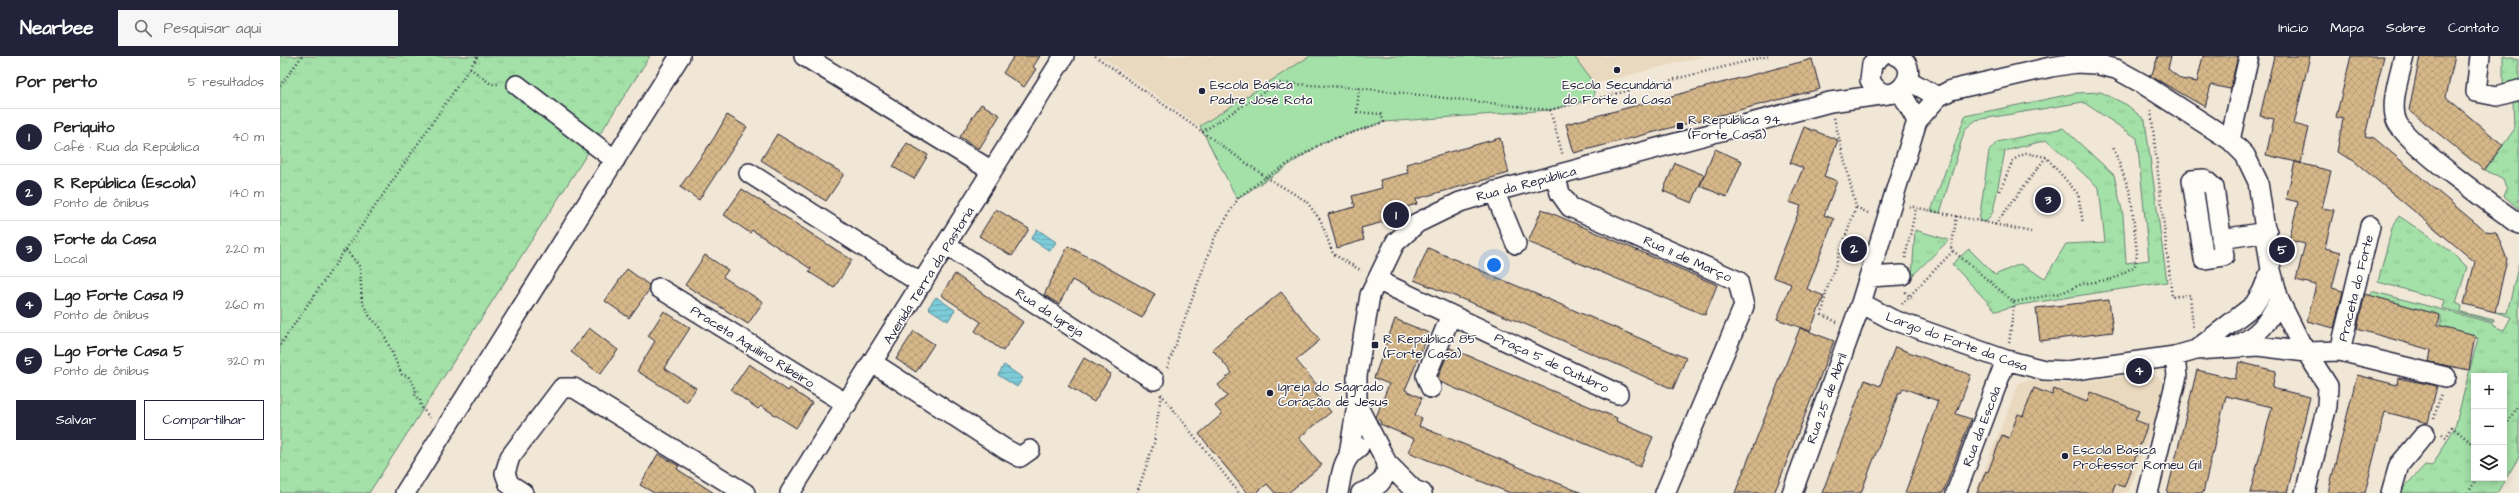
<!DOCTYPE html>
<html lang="pt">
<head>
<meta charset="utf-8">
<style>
	body { margin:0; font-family:"Architects Daughter",sans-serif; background:#f6f6f6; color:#222 }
	.controls { position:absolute; right:12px; bottom:12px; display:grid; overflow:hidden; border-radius:0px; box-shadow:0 2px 10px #0003 }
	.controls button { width:36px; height:36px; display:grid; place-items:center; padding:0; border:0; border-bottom:1px solid #e0e0e0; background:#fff; color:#222; font:20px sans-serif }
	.you { position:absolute; left:1214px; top:209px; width:14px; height:14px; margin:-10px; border:3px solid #fff; border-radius:50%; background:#1a73e8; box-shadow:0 0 0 6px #1a73e833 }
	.badge { display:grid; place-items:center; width:26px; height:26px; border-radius:50%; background:#22223b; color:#fff; font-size:13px; font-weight:700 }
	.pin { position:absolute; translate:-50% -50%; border:2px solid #fff; box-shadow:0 1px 4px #0006 }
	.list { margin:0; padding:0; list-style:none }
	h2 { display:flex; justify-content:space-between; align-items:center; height:52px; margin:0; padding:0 16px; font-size:17px }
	h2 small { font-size:13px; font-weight:400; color:#767676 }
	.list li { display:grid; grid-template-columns:26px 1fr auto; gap:12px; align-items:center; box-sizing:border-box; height:56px; padding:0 16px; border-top:1px solid #e0e0e0 }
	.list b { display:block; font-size:15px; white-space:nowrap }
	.list p { margin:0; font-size:13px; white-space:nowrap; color:#767676 }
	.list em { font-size:13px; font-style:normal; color:#767676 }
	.actions { display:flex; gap:8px; padding:12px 16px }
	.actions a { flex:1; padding:9px 0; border:1px solid #22223b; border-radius:0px; text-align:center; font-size:14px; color:#22223b }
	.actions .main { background:#22223b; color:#fff }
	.icon { flex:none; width:22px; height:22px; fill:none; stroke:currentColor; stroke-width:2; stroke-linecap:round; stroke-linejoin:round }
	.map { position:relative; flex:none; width:2239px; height:437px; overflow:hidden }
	header { display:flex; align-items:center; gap:24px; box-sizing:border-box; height:56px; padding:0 20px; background:#22223b; color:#fff }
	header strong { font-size:19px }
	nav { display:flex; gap:22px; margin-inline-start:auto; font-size:14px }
	.search { width:280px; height:36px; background:#f6f6f6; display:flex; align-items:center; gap:10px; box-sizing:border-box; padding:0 14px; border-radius:0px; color:#767676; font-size:15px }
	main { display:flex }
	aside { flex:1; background:#fff }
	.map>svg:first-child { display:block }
</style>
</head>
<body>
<header>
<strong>Nearbee</strong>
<div class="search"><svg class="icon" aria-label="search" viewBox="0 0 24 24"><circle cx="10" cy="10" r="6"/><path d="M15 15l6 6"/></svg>Pesquisar aqui</div>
<nav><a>Início</a><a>Mapa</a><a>Sobre</a><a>Contato</a></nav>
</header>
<main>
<aside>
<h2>Por perto<small>5 resultados</small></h2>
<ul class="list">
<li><span class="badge">1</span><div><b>Periquito</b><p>Café · Rua da República</p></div><em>40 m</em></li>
<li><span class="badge">2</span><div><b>R República (Escola)</b><p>Ponto de ônibus</p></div><em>140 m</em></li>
<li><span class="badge">3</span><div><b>Forte da Casa</b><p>Local</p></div><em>220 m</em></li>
<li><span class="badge">4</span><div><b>Lgo Forte Casa 19</b><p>Ponto de ônibus</p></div><em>260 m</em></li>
<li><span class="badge">5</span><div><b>Lgo Forte Casa 5</b><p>Ponto de ônibus</p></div><em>320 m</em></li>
</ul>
<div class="actions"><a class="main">Salvar</a><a>Compartilhar</a></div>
</aside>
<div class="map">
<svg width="2239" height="437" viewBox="0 0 2239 437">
	<defs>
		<pattern id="grass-tufts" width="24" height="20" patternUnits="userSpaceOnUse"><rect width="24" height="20" fill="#a4e1a8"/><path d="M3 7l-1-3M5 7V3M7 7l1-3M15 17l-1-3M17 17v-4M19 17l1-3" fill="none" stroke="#8dc192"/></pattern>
		<pattern id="water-rules" width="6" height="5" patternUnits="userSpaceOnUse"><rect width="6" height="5" fill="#7dccd9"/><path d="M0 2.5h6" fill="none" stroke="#6cafbb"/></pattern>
		<pattern id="building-cross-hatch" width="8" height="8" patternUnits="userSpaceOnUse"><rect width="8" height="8" fill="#d5b789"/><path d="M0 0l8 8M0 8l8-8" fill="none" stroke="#b79d77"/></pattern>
	</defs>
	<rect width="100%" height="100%" fill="#f1e7d6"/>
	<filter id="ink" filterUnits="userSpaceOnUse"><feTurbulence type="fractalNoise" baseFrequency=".025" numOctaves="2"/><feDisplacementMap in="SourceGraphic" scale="8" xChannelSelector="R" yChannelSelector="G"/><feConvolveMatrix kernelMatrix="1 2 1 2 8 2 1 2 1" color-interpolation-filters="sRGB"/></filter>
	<g filter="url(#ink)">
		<path fill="#e9d9bf" d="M 820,0 L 1030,0 L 920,70 Z
			M 1294,0 L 1425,0 L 1314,28 Z
			M 1868,317 L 1878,321 L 1882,325 L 1882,334 L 1872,376 L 1870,377 L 1849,435 L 1844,437 L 1695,437 L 1739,327 L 1749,324 L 1785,328 Z"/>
		<path fill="url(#grass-tufts)" stroke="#638272" fill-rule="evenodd" d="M 0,0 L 370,0 L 89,437 L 0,437 Z
			M 2223,0 L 2239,4 L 2239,29 L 2223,30 Z
			M 1821,36 L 1847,49 L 1865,64 L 1887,226 L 1739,249 L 1716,255 L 1672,208 L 1689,193 L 1715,219 L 1740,208 L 1765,222 L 1786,188 L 1825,186 L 1819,132 L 1767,84 L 1725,95 L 1713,156 L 1706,166 L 1699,165 L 1709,95 L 1717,86 L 1783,72 L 1834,119 L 1843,159 L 1846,207 L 1869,204 L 1857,82 L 1803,46 L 1696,64 L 1685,73 L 1660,157 L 1651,155 L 1685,60 L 1796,37 Z
			M 2239,42 L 2239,153 L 2224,140 L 2227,133 L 2222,122 L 2205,114 L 2234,74 L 2233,43 Z
			M 2119,160 L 2172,196 L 2187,211 L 2176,247 L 2182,250 L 2181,256 L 2214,264 L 2214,266 L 2162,252 L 2164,244 L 2098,226 L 2112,172 Z
			M 1635,174 L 1669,184 L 1632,220 Z
			M 2239,207 L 2239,401 L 2217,437 L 2119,437 L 2145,409 L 2152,410 L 2175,371 L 2198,282 L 2161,272 L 2161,260 L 2090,240 L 2091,235 L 2212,267 L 2213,270 L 2224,274 L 2231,261 L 2215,256 L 2227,257 ZM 2194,320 L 2224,320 L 2224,422 L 2194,422 Z"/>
		<path fill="#a4e1a8" stroke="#638272" d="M 1030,0 L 1294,0 L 1314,28 L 1314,42 L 1270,54 L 1104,66 L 1044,86 L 957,143 L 920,70 Z"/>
		<path fill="url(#water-rules)" stroke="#59889a" d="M 757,173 L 776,186 L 770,195 L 751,183 Z
			M 656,241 L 675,254 L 668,265 L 648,252 Z
			M 724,309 L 743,322 L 737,331 L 718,319 Z"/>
		<path fill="url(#building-cross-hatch)" stroke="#22223b" d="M 734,0 L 760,0 L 753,11 L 756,13 L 744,31 L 723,17 Z
			M 1878,0 L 1891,0 L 1888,13 L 1901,23 L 1917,26 L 1923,0 L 1958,0 L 1950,33 L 1931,29 L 1925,51 L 1869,19 L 1872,18 Z
			M 1994,0 L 2030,0 L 2014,68 L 2029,72 L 2021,107 L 1986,99 L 1994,63 L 1980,60 Z
			M 2071,0 L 2104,0 L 2085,80 L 2094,82 L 2205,175 L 2216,176 L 2227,203 L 2215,256 L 2184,248 L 2195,206 L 2074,105 L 2057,96 L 2063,63 L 2056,61 Z
			M 2140,0 L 2175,0 L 2166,41 L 2223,89 L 2204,114 L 2129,54 Z
			M 1532,3 L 1540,33 L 1294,97 L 1286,68 Z
			M 701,48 L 720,59 L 699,93 L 680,81 Z
			M 447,59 L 467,71 L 419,144 L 400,131 L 434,82 Z
			M 1524,71 L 1558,84 L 1544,120 L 1557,125 L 1544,159 L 1554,163 L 1527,233 L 1544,240 L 1530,275 L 1497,263 L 1511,228 L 1493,221 L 1521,150 L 1509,146 L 1523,112 L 1510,107 Z
			M 497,78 L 564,118 L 546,145 L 481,104 Z
			M 1220,82 L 1229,117 L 1136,143 L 1137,148 L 1108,156 L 1111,164 L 1081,172 L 1084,184 L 1057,192 L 1048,158 L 1075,151 L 1072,140 L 1102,132 L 1100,124 L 1128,117 L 1126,108 Z
			M 627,87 L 648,99 L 634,123 L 613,111 Z
			M 1435,93 L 1462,105 L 1447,141 L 1420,130 Z
			M 2015,106 L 2051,115 L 2042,152 L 2054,154 L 2045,192 L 2061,196 L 2052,232 L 2063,235 L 2054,272 L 2027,265 L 2036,229 L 2016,224 L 2025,188 L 2009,184 L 2018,146 L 2006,143 Z
			M 1395,107 L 1424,119 L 1412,147 L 1383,135 Z
			M 462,133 L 572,204 L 554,232 L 529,216 L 531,213 L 472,174 L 470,177 L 444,159 Z
			M 716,153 L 749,173 L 732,200 L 699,180 Z
			M 1262,153 L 1437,229 L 1425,259 L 1248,186 Z
			M 788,190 L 875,238 L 862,262 L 792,224 L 779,248 L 764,239 Z
			M 1148,192 L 1406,302 L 1393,333 L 1247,269 L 1134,224 Z
			M 425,199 L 448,214 L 443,221 L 483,246 L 468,268 L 405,229 Z
			M 347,213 L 369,229 L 369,234 L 349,262 L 325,245 Z
			M 675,218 L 743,266 L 723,295 L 695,275 L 701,266 L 661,239 Z
			M 1001,236 L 1040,284 L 1016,304 L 1037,329 L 1032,333 L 1051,356 L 1019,382 L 1042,409 L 1008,437 L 995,437 L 987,428 L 976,437 L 967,437 L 919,378 L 942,358 L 935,350 L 947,340 L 938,329 L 952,317 L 932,293 Z
			M 2085,238 L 2160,259 L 2158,269 L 2195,279 L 2189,314 L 2149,306 L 2151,294 L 2077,273 Z
			M 1829,244 L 1833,276 L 1760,285 L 1756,252 Z
			M 384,255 L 410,272 L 384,312 L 416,332 L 407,346 L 357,315 L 375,285 L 368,280 Z
			M 1115,263 L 1149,277 L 1125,334 L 1142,342 L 1135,359 L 1142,362 L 1139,370 L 1302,437 L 1230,437 L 1128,396 L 1134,383 L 1100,368 L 1101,366 L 1096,361 L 1109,328 L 1094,322 Z
			M 309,272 L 338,294 L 320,318 L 291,296 Z
			M 1520,272 L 1554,285 L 1500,423 L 1494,437 L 1455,437 Z
			M 634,275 L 654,288 L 636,316 L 616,303 Z
			M 1615,291 L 1691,319 L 1676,358 L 1691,363 L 1663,437 L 1625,437 L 1658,345 L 1623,332 L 1621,337 L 1619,336 L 1581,437 L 1542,437 L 1585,324 L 1600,330 Z
			M 1170,292 L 1337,362 L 1336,365 L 1373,381 L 1360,411 L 1160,326 L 1158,321 Z
			M 804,302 L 831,318 L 814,346 L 788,330 Z
			M 1959,306 L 1996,315 L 1992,332 L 2030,341 L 2007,437 L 1970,437 L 1992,351 L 1946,340 L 1923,437 L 1887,437 L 1917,314 L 1955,323 Z
			M 469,308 L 508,335 L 510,332 L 532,347 L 516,372 L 481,350 L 478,353 L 451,334 Z
			M 2077,319 L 2117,329 L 2118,322 L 2157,330 L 2148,367 L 2105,356 L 2085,437 L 2048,437 Z
			M 1754,332 L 1772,339 L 1774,333 L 1807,346 L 1810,336 L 1859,355 L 1855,364 L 1868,369 L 1844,431 L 1835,428 L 1832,437 L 1697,437 L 1706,415 L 1708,416 L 1722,379 L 1729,382 L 1738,358 L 1743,360 Z
			M 378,398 L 399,410 L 397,413 L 434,437 L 374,437 L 360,429 Z"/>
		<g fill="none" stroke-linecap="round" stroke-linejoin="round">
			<g stroke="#22223b" stroke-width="22">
				<path id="minor" d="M 524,0 L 712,115
					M 1601,0 L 1592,8 L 1590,24 C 1609,61 1649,13 1616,0
					M 2124,0 C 2120,18 2109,49 2117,66 C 2126,87 2216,152 2239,168
					M 2200,0 L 2196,36 L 2217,40 L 2239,34
					M 1628,24 L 1658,41
					M 237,29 L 335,104
					M 1620,34 L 1637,65
					M 1950,84 L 1969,0
					M 469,117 L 642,228
					M 1275,119 L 1280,137 L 1290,151 L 1458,225 L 1464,250 L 1385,437
					M 1924,123 L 1934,132 L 1944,200 L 1924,203 L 1912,124 Z
					M 1214,135 L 1236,188
					M 1941,183 L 1987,176
					M 666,189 L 874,324
					M 1589,221 L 1622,219
					M 1097,224 L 1338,338
					M 379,232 L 567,348
					M 1581,247 L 1611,263 L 1726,304 L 1764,314 L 1788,315 L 1895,300 L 1916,294 L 1974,249 L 1982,236 L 1991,214
					M 1956,290 C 1979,279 1988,267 1999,244
					M 1916,294 L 1978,290 L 2026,296 L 2060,295 L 2166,321
					M 2060,295 L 2090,170
					M 593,307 L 725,393 L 740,401 L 750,394
					M 1151,332 L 1146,320 L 1171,259
					M 1077,349 L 1107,407 C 1107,426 1097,431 1081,437
					M 1069,398 L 1077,349 L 1077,320 L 1090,239 L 1115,187 L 1137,167 L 1180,146 L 1227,132 L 1550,46 L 1608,38
					M 1107,407 L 1134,434 L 1142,437
					M 125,437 L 400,0
					M 243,437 L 229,428 L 225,417 L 230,401 L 282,332 L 294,332 L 465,437
					M 510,437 L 784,0
					M 1058,437 C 1062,418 1061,403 1079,391
					M 1512,437 L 1581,247 L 1637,65 L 1658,41 L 1671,34 L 1771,11 L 1796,7 L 1815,8 L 1836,13 L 1863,28 L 1950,84 L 1965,99 L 1978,126 L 1991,214 L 1999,244 L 2020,286 L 2048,330 L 2047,350 L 2025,437
					M 1676,437 L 1726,304
					M 1868,437 L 1897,320 L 1895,300
					M 2111,437 L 2119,409 L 2145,378"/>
			</g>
			<path stroke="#22223b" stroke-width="2.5" stroke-dasharray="1 3" stroke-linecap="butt" d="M 815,0 L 986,121 L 959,141 L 934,183 L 887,312
				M 190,12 L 211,28 L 220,28
				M 0,30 L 22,0
				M 1079,32 L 1077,56 L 1101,58 L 1104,66 L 1044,86 L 986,121 L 1026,145 L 1041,165 L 1053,198 L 1082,215
				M 1270,54 L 1488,0
				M 1871,55 L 1892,241 L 1910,239 L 1913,273
				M 1554,62 L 1576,151 L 1590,158
				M 922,76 L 998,27 L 1079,32 L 1270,54 L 1283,100
				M 1720,135 L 1733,104 L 1746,97 L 1766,101
				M 1629,150 L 1751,176
				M 1677,160 L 1671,193 L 1734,246 L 1729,288
				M 1715,169 L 1766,101 L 1798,138 L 1803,167
				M 66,194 L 80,211 L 82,246 L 90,261 L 101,272 L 122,319 L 128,320 L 136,333 L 135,340 L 140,344 L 141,351 L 151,363
				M 1625,202 L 1636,152
				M 1625,236 L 1634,244
				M 1734,246 L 1781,237 L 1802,228 L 1833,223 L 1855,210 L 1857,198 L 1851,139 L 1833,91
				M 1622,248 L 1673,195
				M 1557,266 L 1542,259 L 1546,236 L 1576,151
				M 0,289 L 198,0
				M 881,338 L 959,437
				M 2154,363 L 2161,337
				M 2224,373 L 2239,347
				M 2162,378 L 2166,381 L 2172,371 L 2194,389
				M 857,437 L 874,387 L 881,339
				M 2188,437 L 2197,422"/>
			<use href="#minor" stroke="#fdfcf7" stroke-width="19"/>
		</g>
	</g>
	<g fill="#22223b" stroke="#fdfcf7" stroke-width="1.5">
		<circle cx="1337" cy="14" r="4"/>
		<circle cx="922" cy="35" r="4"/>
		<rect x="1396" y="66" width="8" height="8" rx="2"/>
		<rect x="1091" y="285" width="8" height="8" rx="2"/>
		<circle cx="990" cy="337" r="4"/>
		<circle cx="1785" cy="400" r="4"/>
	</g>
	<g text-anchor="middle" stroke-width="3" stroke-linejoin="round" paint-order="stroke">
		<g font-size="13" fill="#22223b" stroke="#fdfcf7" text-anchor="start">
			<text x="930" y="33">Escola Básica<tspan x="930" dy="15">Padre José Rota</tspan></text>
			<text x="1337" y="33" text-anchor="middle">Escola Secundária<tspan x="1337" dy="15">do Forte da Casa</tspan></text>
			<text x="1408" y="68">R República 94<tspan x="1408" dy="15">(Forte Casa)</tspan></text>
			<text x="1103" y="287">R República 85<tspan x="1103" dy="15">(Forte Casa)</tspan></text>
			<text x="998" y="335">Igreja do Sagrado<tspan x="998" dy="15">Coração de Jesus</tspan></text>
			<text x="1793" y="398">Escola Básica<tspan x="1793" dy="15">Professor Romeu Gil</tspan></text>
		</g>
		<g font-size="13" fill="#22223b" stroke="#fdfcf7">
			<text transform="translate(1246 127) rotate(-15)" y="5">Rua da República</text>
			<text transform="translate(1408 202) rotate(24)" y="5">Rua 11 de Março</text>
			<text transform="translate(648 219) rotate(-58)" y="5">Avenida Terra da Pastoria</text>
			<text transform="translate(2075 232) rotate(-76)" y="5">Praceta do Forte</text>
			<text transform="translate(770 256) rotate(33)" y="5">Rua da Igreja</text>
			<text transform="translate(1677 285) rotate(20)" y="5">Largo do Forte da Casa</text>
			<text transform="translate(473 290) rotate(32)" y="5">Praceta Aquilino Ribeiro</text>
			<text transform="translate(1272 306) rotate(25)" y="5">Praça 5 de Outubro</text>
			<text transform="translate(1546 342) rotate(-70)" y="5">Rua 25 de Abril</text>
			<text transform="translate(1701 370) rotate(-69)" y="5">Rua da Escola</text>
		</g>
	</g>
</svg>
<div class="controls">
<button>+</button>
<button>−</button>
<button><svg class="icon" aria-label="layers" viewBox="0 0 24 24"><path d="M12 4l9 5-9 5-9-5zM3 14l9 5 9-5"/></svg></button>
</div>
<div class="you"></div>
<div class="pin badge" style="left:1116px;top:159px">1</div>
<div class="pin badge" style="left:1574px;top:193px">2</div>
<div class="pin badge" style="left:1768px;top:144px">3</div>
<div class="pin badge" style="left:1859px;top:315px">4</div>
<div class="pin badge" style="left:2002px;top:194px">5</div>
</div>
</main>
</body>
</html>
